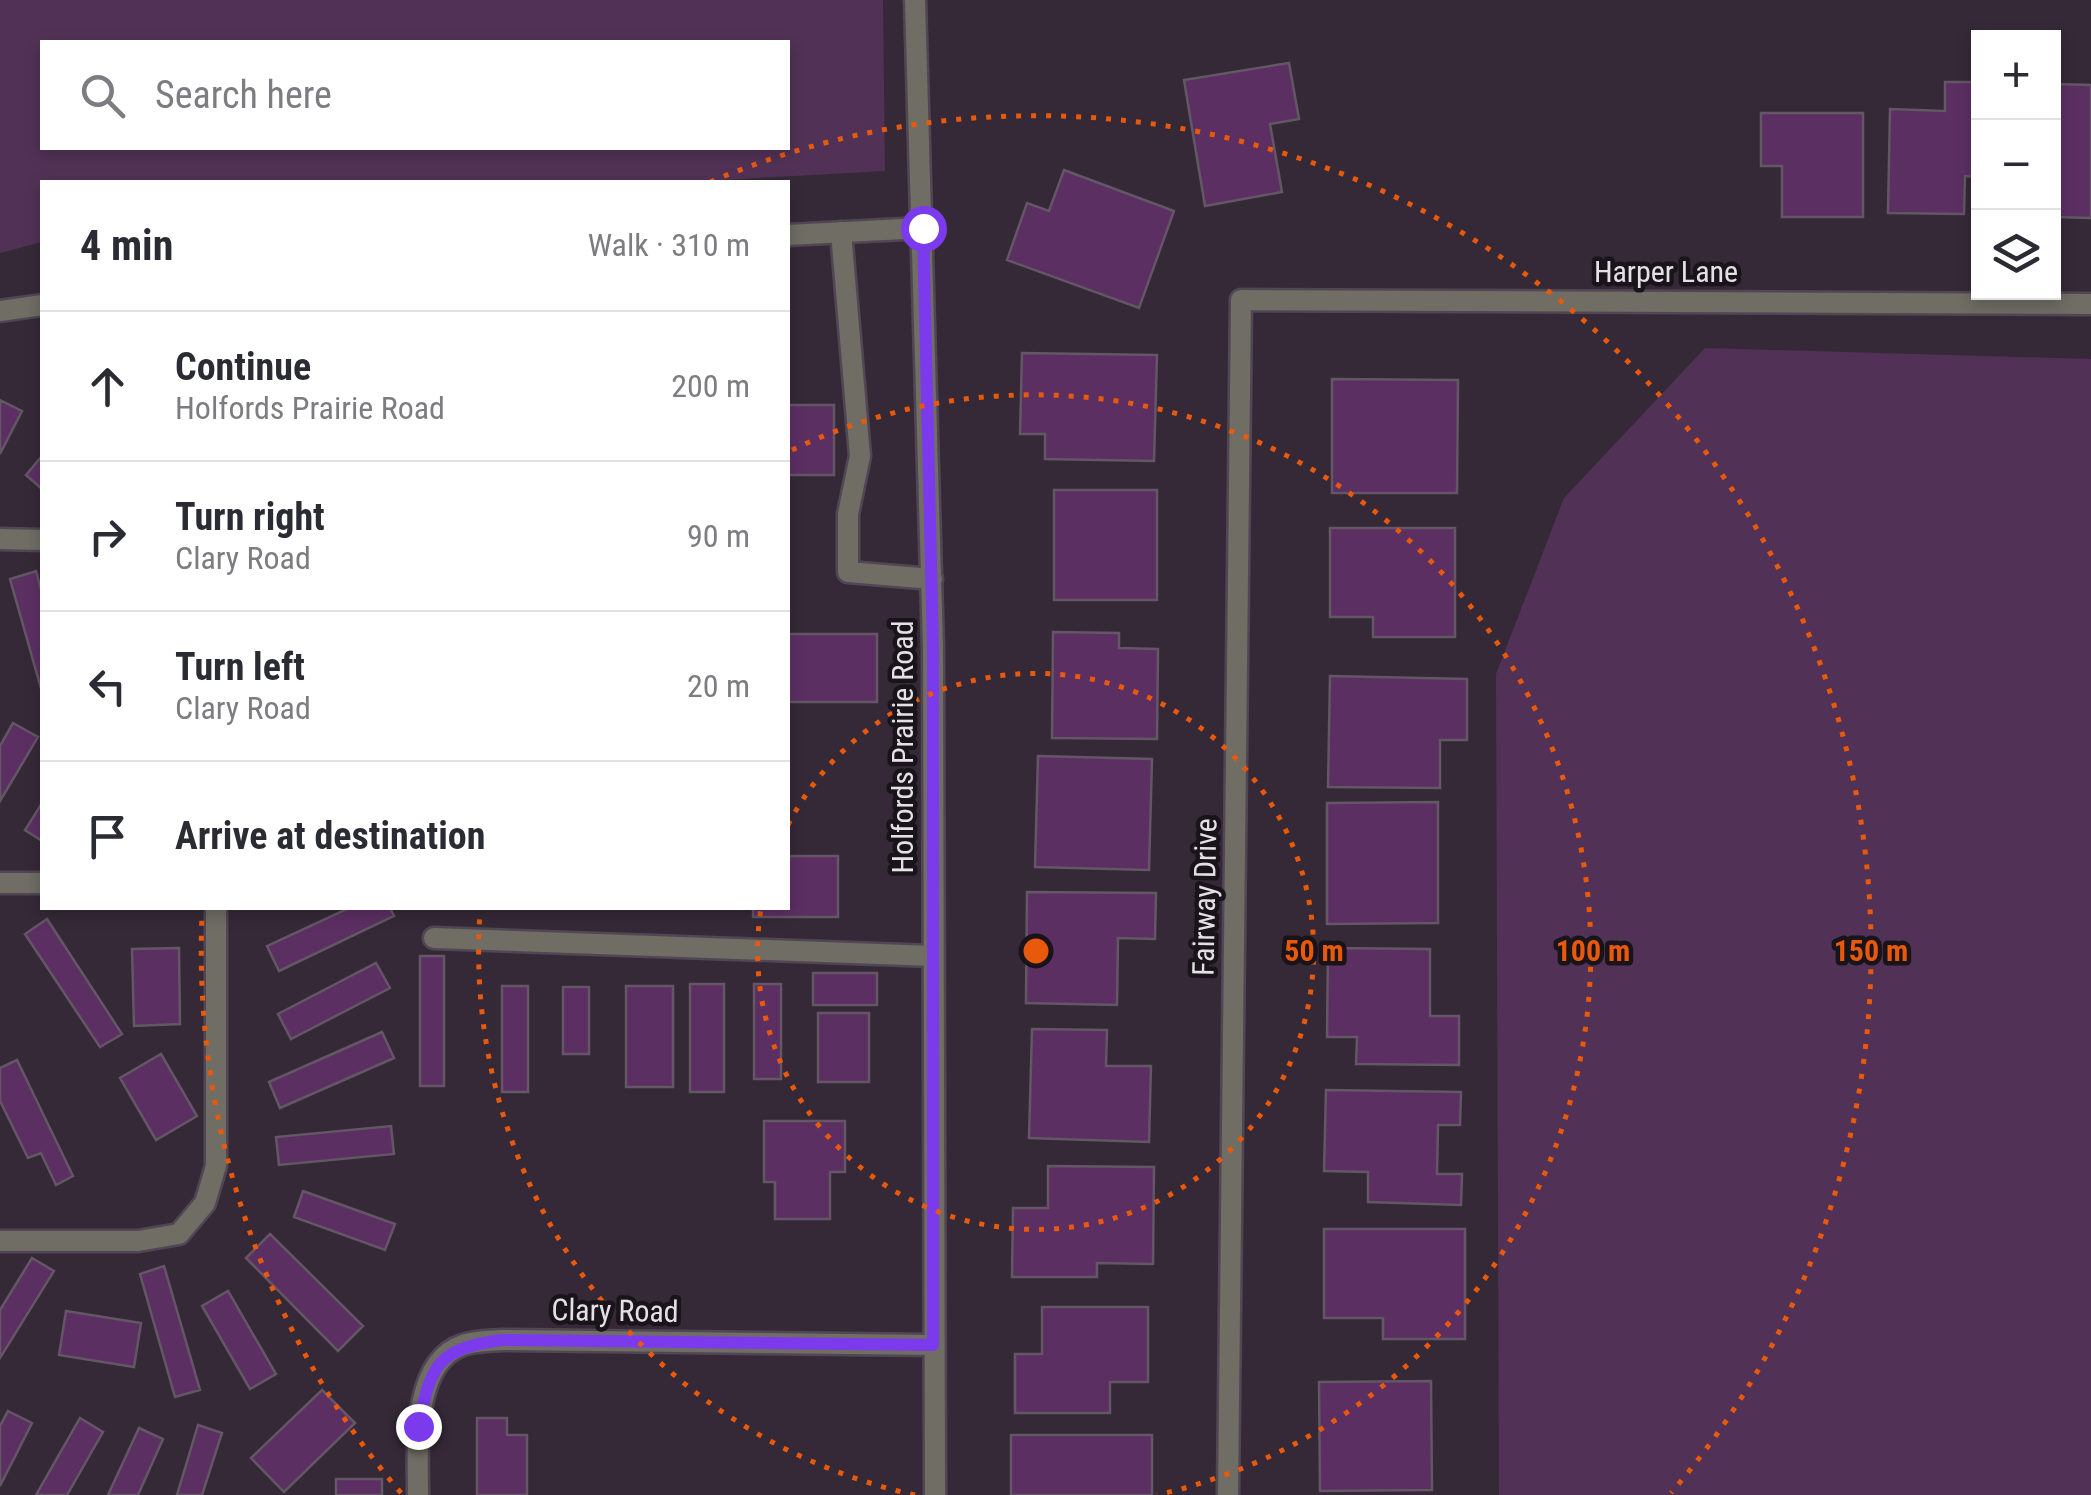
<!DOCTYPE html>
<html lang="en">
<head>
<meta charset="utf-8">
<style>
	body { margin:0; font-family:"Roboto Condensed",sans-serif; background:#f2f2f3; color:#2b2b33 }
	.controls { position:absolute; right:30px; top:30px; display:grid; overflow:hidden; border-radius:0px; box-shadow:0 5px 15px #0003 }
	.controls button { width:90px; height:90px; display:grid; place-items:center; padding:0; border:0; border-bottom:2px solid #e1e1e2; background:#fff; color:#2b2b33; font:50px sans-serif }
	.stop { position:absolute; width:30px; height:30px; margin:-22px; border:8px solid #7c3aed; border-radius:50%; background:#fff }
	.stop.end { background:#7c3aed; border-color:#fff; box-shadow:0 2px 10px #0008 }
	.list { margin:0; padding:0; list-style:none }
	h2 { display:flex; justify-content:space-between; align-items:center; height:130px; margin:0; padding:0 40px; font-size:42px }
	h2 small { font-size:32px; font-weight:400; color:#7c7c81 }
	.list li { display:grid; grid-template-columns:65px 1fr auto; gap:30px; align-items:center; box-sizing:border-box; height:150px; padding:0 40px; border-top:2px solid #e1e1e2 }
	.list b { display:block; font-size:38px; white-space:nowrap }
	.list p { margin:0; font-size:32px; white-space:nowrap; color:#7c7c81 }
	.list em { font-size:32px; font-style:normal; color:#7c7c81 }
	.icon { flex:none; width:55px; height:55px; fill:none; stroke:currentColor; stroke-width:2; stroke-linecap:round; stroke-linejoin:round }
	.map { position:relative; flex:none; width:2091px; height:1495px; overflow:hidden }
	.search { position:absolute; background:#fff; box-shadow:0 5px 15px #0003; left:40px; top:40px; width:750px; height:110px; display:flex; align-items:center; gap:25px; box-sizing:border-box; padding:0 35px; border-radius:0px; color:#7c7c81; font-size:38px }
	.panel { position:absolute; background:#fff; box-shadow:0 5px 15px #0003; left:40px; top:180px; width:750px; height:730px; border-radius:0px }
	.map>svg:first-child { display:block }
</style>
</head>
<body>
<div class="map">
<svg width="2091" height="1495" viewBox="0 0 2091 1495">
	<rect width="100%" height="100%" fill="#352937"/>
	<path fill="#513256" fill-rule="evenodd" d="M 0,0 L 883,0 L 885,171 L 685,182 L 42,182 L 42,242 L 0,253 ZM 42,42 L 788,42 L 788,148 L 42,148 Z
		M 1705,348 L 2091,359 L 2091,1495 L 1499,1495 L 1496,674 L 1564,498 Z"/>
	<path fill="#5c2f63" stroke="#635665" stroke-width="2.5" d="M 1289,63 L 1299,119 L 1270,124 L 1282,192 L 1205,206 L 1184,80 Z
		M 1945,82 L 1978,82 L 1978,177 L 1965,176 L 1964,214 L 1888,213 L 1890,109 L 1945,111 Z
		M 2054,84 L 2091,85 L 2091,218 L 2054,217 Z
		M 1761,113 L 1863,113 L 1863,217 L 1782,217 L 1782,166 L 1761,166 Z
		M 1064,170 L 1174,211 L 1139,308 L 1007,260 L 1027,203 L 1049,211 Z
		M 1022,353 L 1157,355 L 1154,461 L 1045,459 L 1045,434 L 1020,434 Z
		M 1332,379 L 1458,380 L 1457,493 L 1332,493 Z
		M 0,400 L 22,411 L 0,454 Z
		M 788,405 L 834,405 L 834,475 L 788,475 Z
		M 42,456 L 42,489 L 26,475 Z
		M 1054,490 L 1157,490 L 1157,600 L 1054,600 Z
		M 1330,528 L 1455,528 L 1455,637 L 1373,637 L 1373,617 L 1330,617 Z
		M 36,571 L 42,594 L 42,692 L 10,579 Z
		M 1053,632 L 1119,633 L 1119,648 L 1158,649 L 1157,739 L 1052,738 Z
		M 789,634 L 877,634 L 877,702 L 789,702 Z
		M 1330,676 L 1467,679 L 1467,740 L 1440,740 L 1440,788 L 1328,787 Z
		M 13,723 L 38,737 L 0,801 L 0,746 Z
		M 1038,756 L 1152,759 L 1149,870 L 1035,867 Z
		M 1438,802 L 1438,923 L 1327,924 L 1327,803 Z
		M 42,803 L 42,841 L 25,830 Z
		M 788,856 L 838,856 L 838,917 L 753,917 L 753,908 L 788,908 Z
		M 1027,892 L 1156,893 L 1155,939 L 1118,938 L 1117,1005 L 1026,1003 Z
		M 349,908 L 390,908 L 394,916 L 279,971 L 267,946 Z
		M 47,919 L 122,1034 L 100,1047 L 25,934 Z
		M 179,948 L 180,1024 L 134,1026 L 132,949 Z
		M 1328,948 L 1430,949 L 1430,1016 L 1459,1016 L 1459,1065 L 1356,1064 L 1357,1037 L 1327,1037 Z
		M 420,956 L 444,956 L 444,1086 L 420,1086 Z
		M 376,963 L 390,988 L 291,1039 L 278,1014 Z
		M 813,973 L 877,973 L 877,1005 L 813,1005 Z
		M 690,984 L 724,984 L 724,1092 L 690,1092 Z
		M 754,984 L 781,984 L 781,1079 L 754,1079 Z
		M 502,986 L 528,986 L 528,1092 L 502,1092 Z
		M 626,986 L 673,986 L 673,1087 L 626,1087 Z
		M 563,987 L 589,987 L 589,1054 L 563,1054 Z
		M 818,1013 L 869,1013 L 869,1082 L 818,1082 Z
		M 1032,1029 L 1107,1030 L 1106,1066 L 1151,1066 L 1149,1142 L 1029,1138 Z
		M 382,1032 L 394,1058 L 280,1108 L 269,1082 Z
		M 161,1054 L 197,1116 L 156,1140 L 120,1078 Z
		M 17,1060 L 73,1176 L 56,1185 L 41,1153 L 28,1158 L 0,1101 L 0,1068 Z
		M 1326,1090 L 1461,1092 L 1460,1125 L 1438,1125 L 1437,1174 L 1462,1174 L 1461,1205 L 1368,1202 L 1368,1172 L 1324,1171 Z
		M 764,1121 L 845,1121 L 845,1172 L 830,1172 L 830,1219 L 775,1219 L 775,1182 L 764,1182 Z
		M 391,1126 L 394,1154 L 279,1165 L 276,1137 Z
		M 1048,1166 L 1154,1167 L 1153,1264 L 1097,1263 L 1097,1277 L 1012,1277 L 1013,1208 L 1048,1208 Z
		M 303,1191 L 395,1224 L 385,1250 L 294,1217 Z
		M 1324,1229 L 1465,1229 L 1465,1339 L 1383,1339 L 1383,1318 L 1324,1318 Z
		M 270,1234 L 363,1326 L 338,1351 L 246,1258 Z
		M 32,1258 L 54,1271 L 0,1358 L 0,1310 Z
		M 164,1266 L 200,1390 L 175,1397 L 140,1274 Z
		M 228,1291 L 276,1374 L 250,1389 L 202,1306 Z
		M 1042,1307 L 1148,1307 L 1148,1382 L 1110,1382 L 1110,1413 L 1015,1413 L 1015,1354 L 1042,1354 Z
		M 66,1311 L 141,1323 L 134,1367 L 59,1355 Z
		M 1431,1381 L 1432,1490 L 1320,1491 L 1319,1382 Z
		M 322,1390 L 355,1423 L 284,1492 L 251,1458 Z
		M 8,1411 L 32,1423 L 0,1486 L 0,1426 Z
		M 80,1418 L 103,1432 L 67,1495 L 36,1495 Z
		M 477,1418 L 507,1418 L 507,1435 L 527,1435 L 527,1495 L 477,1495 Z
		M 198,1425 L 222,1433 L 202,1495 L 177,1495 Z
		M 139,1428 L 163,1439 L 138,1495 L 108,1495 Z
		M 1011,1435 L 1152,1435 L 1152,1495 L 1011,1495 Z
		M 336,1479 L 382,1479 L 382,1495 L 336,1495 Z"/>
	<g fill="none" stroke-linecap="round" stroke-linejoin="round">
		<g stroke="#514653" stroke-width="25">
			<path id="service" d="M 841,232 L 860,456 L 848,514 L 848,572 L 932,579
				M 0,539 L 42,540
				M 0,883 L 42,883
				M 434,938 L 933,956
				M 0,1241 L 138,1241 L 179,1234 L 205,1203 L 216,1166 L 216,908"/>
		</g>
		<g stroke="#514653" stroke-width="25">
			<path id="minor" d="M 915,0 L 933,648 L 935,1495
				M 788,235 L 923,228
				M 0,311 L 42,305
				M 418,1495 C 418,1452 411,1362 463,1345 C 474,1341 489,1341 502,1340 L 933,1345
				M 1228,1495 L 1241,300 L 2091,304"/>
		</g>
		<use href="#service" stroke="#6f6d64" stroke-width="20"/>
		<use href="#minor" stroke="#6f6d64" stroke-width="20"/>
	</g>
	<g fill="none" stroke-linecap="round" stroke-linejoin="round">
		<path stroke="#7c3aed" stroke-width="12" d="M 418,1426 C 432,1364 436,1349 502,1340 L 933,1345 L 933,648 L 923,228"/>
	</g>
	<g fill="none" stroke="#e8590c" stroke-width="5" stroke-dasharray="5 10">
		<path d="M788 825A278 278 0 1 1 761 908"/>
		<path d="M915 1495A557 557 0 0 1 480 912M792 450A557 557 0 1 1 1157 1495"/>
		<path d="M401 1493A835 835 0 0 1 202 915M710 182A835 835 0 0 1 1671 1493"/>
	</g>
	<g text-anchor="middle" stroke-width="9" stroke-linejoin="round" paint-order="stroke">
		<g font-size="30" fill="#e6dfe8" stroke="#19141a">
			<text x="1666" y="282">Harper Lane</text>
			<text transform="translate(903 747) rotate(-90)" y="10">Holfords Prairie Road</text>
			<text transform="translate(1205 897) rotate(-89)" y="10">Fairway Drive</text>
			<text transform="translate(615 1311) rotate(1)" y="10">Clary Road</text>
		</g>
	</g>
	<circle cx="1036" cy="951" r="15" fill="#e8590c" stroke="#19141a" stroke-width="5"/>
	<g font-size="30" text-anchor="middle" font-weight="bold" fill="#e8590c" stroke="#19141a" stroke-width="9" stroke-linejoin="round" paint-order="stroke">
		<text x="1314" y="961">50 m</text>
		<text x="1593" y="961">100 m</text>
		<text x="1871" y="961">150 m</text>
	</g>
</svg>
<div class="controls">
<button>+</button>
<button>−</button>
<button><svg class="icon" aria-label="layers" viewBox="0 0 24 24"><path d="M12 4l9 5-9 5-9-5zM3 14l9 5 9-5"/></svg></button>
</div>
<div class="stop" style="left:923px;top:228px"></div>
<div class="stop end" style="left:418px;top:1426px"></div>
<div class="search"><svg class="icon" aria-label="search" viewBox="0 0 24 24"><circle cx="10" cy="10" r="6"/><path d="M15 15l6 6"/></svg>Search here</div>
<section class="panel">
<h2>4 min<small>Walk · 310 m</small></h2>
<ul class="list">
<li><svg class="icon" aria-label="ahead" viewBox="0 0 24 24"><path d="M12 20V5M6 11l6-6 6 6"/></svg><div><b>Continue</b><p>Holfords Prairie Road</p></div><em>200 m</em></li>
<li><svg class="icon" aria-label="right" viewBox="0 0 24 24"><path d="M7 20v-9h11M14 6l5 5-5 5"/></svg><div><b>Turn right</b><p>Clary Road</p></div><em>90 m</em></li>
<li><svg class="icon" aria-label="left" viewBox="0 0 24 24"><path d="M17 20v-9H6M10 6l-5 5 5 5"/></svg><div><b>Turn left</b><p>Clary Road</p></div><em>20 m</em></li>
<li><svg class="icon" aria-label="arrive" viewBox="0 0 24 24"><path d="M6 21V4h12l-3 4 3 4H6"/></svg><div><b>Arrive at destination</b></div></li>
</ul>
</section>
</div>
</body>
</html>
